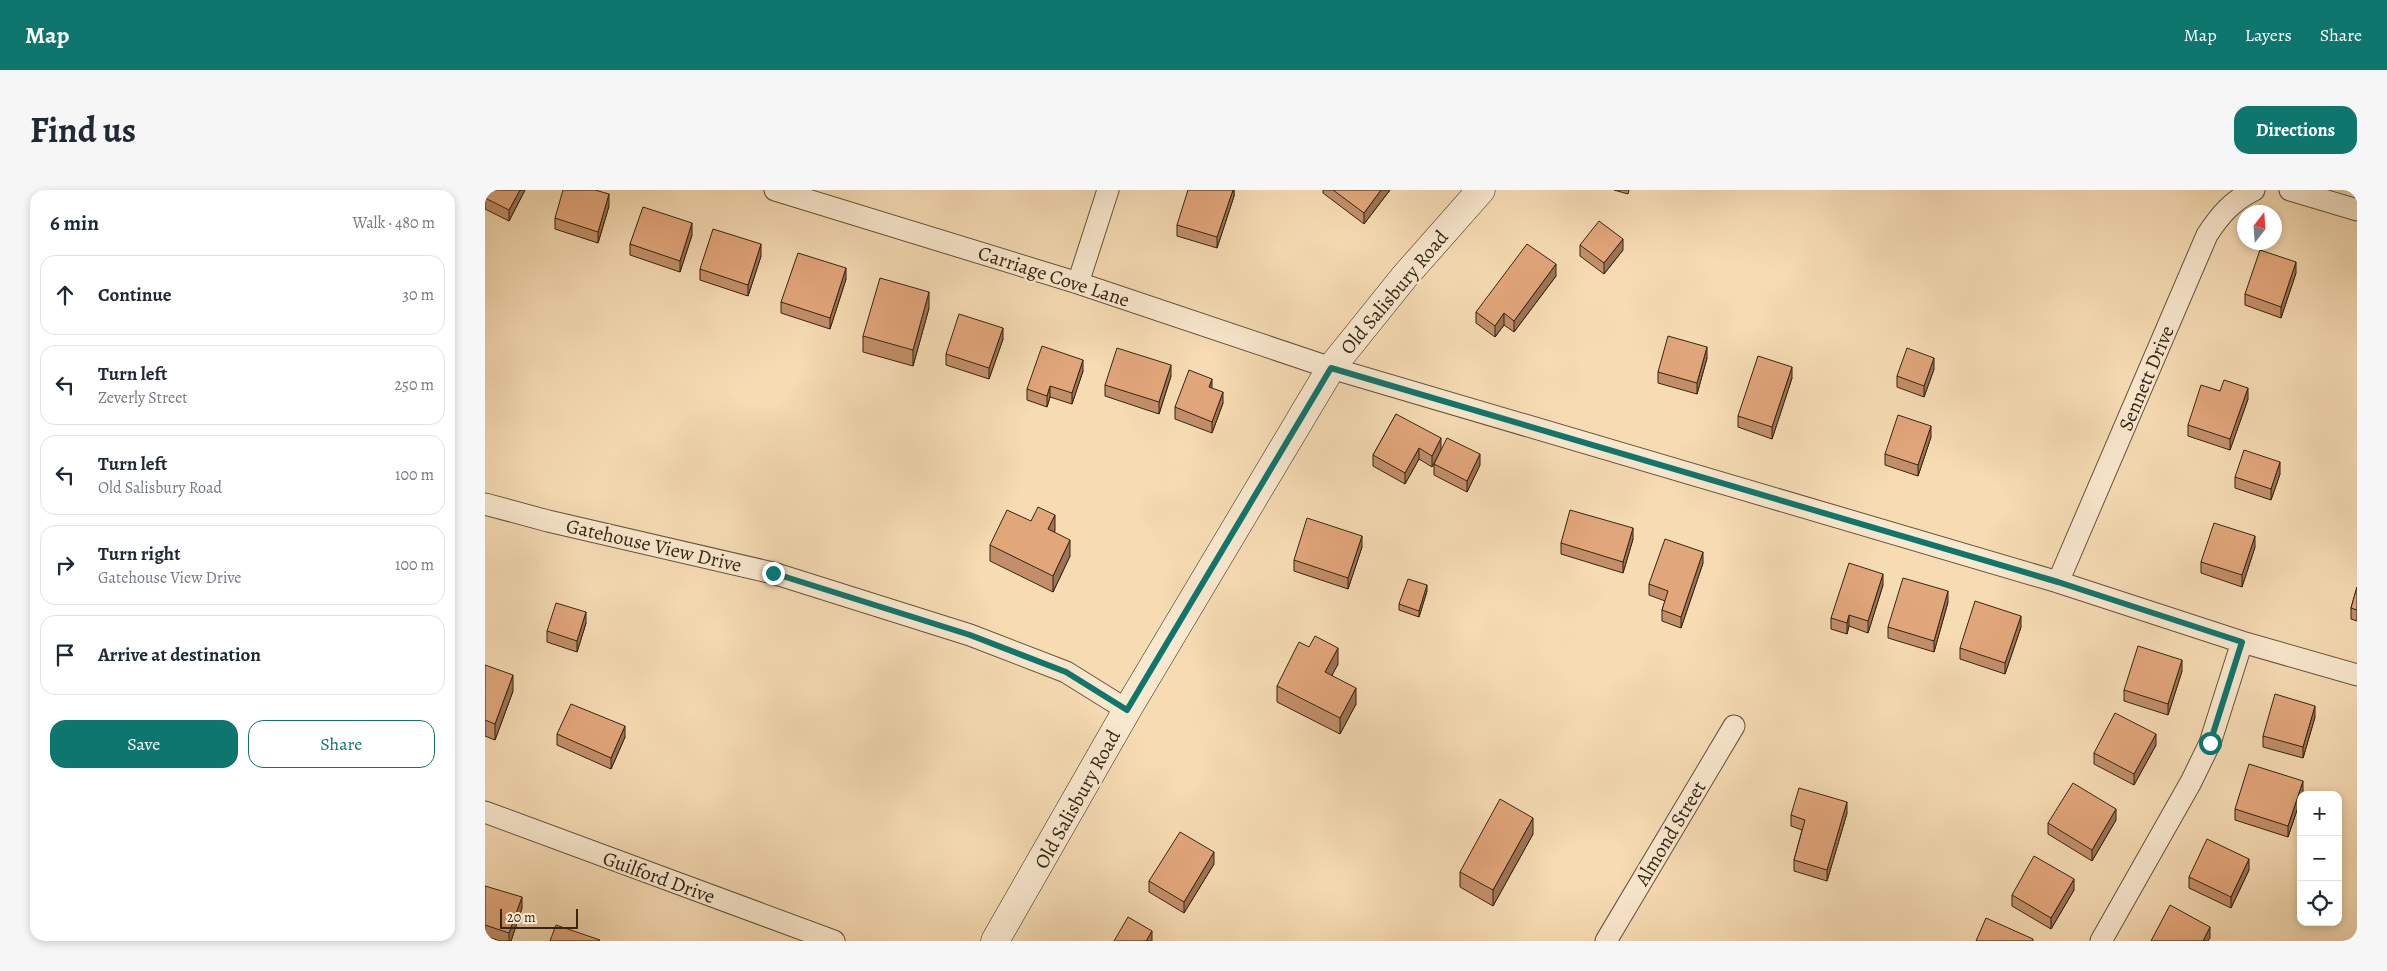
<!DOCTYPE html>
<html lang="en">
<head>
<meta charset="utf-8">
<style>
	body { margin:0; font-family:Alegreya,serif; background:#f6f6f7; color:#1f2937 }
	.controls { position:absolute; right:15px; bottom:15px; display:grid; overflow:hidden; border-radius:10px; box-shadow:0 2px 8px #0003 }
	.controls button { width:45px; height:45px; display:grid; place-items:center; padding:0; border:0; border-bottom:1px solid #e0e1e3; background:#fff; color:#1f2937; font:25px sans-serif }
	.compass { position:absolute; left:1752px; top:15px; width:45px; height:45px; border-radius:50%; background:#fff; box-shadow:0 2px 8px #0003; rotate:17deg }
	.scale { position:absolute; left:15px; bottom:12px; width:78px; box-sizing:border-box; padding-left:5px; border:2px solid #352512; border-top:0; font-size:14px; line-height:18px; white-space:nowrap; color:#352512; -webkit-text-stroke:4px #f9e8ce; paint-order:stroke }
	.stop { position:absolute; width:15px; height:15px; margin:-11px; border:4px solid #0f766e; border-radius:50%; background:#fff }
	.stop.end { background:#0f766e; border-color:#fff; box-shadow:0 1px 5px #0008 }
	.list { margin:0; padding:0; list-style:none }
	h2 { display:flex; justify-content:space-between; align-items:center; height:65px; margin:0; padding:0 20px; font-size:21px }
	h2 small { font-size:16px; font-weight:400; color:#747a83 }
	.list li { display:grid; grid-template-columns:32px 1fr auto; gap:15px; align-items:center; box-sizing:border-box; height:80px; margin:0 10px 10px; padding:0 10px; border:1px solid #e0e1e3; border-radius:15px }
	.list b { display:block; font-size:19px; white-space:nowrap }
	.list p { margin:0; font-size:16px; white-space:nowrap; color:#747a83 }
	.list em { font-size:16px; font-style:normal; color:#747a83 }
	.actions { display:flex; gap:10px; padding:15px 20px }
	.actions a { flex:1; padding:11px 0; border:1px solid #0f766e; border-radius:15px; text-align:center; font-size:18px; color:#0f766e }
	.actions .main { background:#0f766e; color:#fff }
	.icon { flex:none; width:28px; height:28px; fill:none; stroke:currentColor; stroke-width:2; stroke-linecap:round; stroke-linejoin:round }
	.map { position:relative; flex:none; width:1872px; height:751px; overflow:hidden; border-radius:15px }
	header { display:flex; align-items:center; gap:30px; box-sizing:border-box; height:70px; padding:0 25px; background:#0f766e; color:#fff }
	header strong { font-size:24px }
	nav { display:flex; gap:28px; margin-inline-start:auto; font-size:18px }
	.intro { display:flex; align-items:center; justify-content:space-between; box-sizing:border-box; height:120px; padding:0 30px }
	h1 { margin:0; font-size:35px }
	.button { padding:12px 22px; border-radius:15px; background:#0f766e; color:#fff; font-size:18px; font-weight:700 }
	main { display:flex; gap:30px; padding:0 30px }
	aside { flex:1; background:#fff; border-radius:15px; box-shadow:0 2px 8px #0003 }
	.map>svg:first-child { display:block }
</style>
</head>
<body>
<header>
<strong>Map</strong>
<nav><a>Map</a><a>Layers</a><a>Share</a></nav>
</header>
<div class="intro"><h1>Find us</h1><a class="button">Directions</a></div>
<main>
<aside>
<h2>6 min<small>Walk · 480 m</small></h2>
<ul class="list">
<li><svg class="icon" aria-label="ahead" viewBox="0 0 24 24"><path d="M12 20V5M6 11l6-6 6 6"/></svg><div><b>Continue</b></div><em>30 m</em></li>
<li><svg class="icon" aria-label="left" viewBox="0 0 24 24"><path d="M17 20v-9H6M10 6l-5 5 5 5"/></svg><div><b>Turn left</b><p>Zeverly Street</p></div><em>250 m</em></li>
<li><svg class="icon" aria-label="left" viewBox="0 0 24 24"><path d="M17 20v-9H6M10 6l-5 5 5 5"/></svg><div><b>Turn left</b><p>Old Salisbury Road</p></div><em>100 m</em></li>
<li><svg class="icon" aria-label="right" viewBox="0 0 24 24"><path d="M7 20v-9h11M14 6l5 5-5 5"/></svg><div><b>Turn right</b><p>Gatehouse View Drive</p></div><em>100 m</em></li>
<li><svg class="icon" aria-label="arrive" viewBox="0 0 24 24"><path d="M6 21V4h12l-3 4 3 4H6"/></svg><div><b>Arrive at destination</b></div></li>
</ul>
<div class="actions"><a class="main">Save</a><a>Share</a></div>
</aside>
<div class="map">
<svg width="1872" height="751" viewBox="0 0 1872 751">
	<rect width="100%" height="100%" fill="#f6dbb3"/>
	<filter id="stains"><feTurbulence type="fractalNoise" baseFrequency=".004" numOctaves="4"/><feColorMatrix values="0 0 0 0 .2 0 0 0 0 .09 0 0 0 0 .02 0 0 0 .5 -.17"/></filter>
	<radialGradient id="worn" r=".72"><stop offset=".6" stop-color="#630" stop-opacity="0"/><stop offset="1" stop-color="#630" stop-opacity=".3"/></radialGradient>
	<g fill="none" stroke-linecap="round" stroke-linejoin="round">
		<g stroke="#65523a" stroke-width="23">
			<path id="street" d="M 290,0 L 593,93 L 846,178 L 1573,392 L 1757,452 L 1872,485
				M 1805,0 L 1872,20
				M 593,93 L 623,0
				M 0,314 L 63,331 L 288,383 L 485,445 L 581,482 L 642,520
				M 1573,392 L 1722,45 C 1735,25 1747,11 1769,0
				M 0,622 L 349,751
				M 1121,751 L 1249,536
				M 1616,751 L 1706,592 L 1725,553 L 1757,452"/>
		</g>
		<g stroke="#352512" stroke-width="29">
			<path id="secondary" d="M 510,751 L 642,520 L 846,178 L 920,86 L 996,0"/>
		</g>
		<use href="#street" stroke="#f9e8ce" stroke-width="21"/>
		<use href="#secondary" stroke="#f9e8ce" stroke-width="28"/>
	</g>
	<path fill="#c28f6a" stroke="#352512" d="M 0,0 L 40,0 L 24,31 L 0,19 Z
		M 749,0 L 749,6 L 732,58 L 692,46 L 692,35 Z
		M 838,0 L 905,0 L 879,34 L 838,3 Z
		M 1129,0 L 1144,0 L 1143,4 Z
		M 124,16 L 113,53 L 70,39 L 70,28 Z
		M 207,45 L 195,82 L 145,65 L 145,54 Z
		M 1095,55 L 1138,60 L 1119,84 L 1095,66 Z
		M 276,66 L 263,106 L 215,90 L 215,79 Z
		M 1811,83 L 1796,128 L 1760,115 L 1760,104 Z
		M 1071,86 L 1029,142 L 1019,135 L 1010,147 L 991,133 L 991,122 Z
		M 361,89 L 345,139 L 296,123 L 296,112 Z
		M 444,118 L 428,176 L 378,162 L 378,146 Z
		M 518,149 L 504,189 L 461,175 L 461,164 Z
		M 1222,168 L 1212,204 L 1173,193 L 1173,182 Z
		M 1449,179 L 1439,207 L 1412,197 L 1412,186 Z
		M 598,181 L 587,214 L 565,207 L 562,217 L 542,210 L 542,199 Z
		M 686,186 L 674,224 L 620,206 L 620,195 Z
		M 1307,188 L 1287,249 L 1253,237 L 1253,226 Z
		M 727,198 L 738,213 L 727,243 L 690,229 L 690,217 Z
		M 1735,201 L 1763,209 L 1745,260 L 1703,246 L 1703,235 Z
		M 911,224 L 956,259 L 995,275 L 982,302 L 949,285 L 949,274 L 954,264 L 947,277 L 934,269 L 920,294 L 888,276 L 888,265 Z
		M 1446,247 L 1433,286 L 1400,275 L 1400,264 Z
		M 1795,284 L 1786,310 L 1750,298 L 1750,287 Z
		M 546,331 L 570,341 L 569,342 L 585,366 L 568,402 L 505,371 L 505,355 Z
		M 1148,349 L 1138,383 L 1076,364 L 1076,353 Z
		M 877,357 L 863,399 L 809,381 L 809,370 Z
		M 1770,357 L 1757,397 L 1716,383 L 1716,372 Z
		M 1218,373 L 1196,438 L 1177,431 L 1177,420 L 1180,411 L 1164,405 L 1164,394 Z
		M 1398,395 L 1383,443 L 1364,436 L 1362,444 L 1346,439 L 1346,428 Z
		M 1872,397 L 1872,431 L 1866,429 L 1866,418 Z
		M 942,401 L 934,427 L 914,420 L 914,414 Z
		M 1463,412 L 1449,462 L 1403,448 L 1403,437 Z
		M 101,433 L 92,462 L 62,452 L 62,441 Z
		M 1536,437 L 1520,484 L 1475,469 L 1475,458 Z
		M 853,474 L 847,485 L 871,514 L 855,544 L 792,512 L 792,496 Z
		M 0,475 L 28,501 L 10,550 L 0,546 Z
		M 1697,481 L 1683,525 L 1639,511 L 1639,500 Z
		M 1830,527 L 1818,568 L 1778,557 L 1778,546 Z
		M 72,544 L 140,547 L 126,579 L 72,555 Z
		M 1671,555 L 1649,595 L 1609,574 L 1609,563 Z
		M 1818,602 L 1816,605 L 1816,608 L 1803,647 L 1750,630 L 1750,619 Z
		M 1362,623 L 1342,691 L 1309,681 L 1309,670 L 1317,640 L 1306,636 L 1306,625 Z
		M 1631,630 L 1607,671 L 1563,644 L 1563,633 Z
		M 1048,644 L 1008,716 L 975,697 L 975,682 Z
		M 729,674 L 699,723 L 664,702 L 664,691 Z
		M 1764,680 L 1746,718 L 1704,698 L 1704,687 Z
		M 0,696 L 37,718 L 26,751 L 15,751 L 0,746 Z
		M 1589,700 L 1566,739 L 1527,716 L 1527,705 Z"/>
	<path fill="#9e7456" stroke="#352512" d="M 35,0 L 40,0 L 24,31 L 24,20 Z
		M 748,0 L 749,0 L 749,6 L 732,58 L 732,47 Z
		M 896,0 L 905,0 L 879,34 L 879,23 Z
		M 124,4 L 124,16 L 113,53 L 113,42 Z
		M 207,33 L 207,45 L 195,82 L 195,71 Z
		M 1138,49 L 1138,60 L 1119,84 L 1119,73 Z
		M 276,54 L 276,66 L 263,106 L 263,95 Z
		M 1811,72 L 1811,83 L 1796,128 L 1796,117 Z
		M 1071,74 L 1071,86 L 1029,142 L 1029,131 Z
		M 361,78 L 361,89 L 345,139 L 345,128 Z
		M 444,102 L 444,118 L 428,176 L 428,160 Z
		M 1019,123 L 1019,135 L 1010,147 L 1010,136 Z
		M 518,138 L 518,149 L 504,189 L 504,178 Z
		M 1222,157 L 1222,168 L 1212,204 L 1212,193 Z
		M 1449,168 L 1449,179 L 1439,207 L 1439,196 Z
		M 598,170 L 598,181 L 587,214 L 587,203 Z
		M 686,175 L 686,186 L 674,224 L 674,212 Z
		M 1307,177 L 1307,188 L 1287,249 L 1287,237 Z
		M 727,189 L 727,200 L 724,197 Z
		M 565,196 L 565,207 L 562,217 L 562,206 Z
		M 1763,198 L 1763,209 L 1745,260 L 1745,249 Z
		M 738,202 L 738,213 L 727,243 L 727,232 Z
		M 1446,236 L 1446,247 L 1433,286 L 1433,275 Z
		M 956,248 L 956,260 L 947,277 L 947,266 Z
		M 934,258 L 934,269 L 920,294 L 920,283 Z
		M 995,264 L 995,275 L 982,302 L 982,291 Z
		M 1795,272 L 1795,284 L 1786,310 L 1786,299 Z
		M 570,325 L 570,341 L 563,355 L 563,339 Z
		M 1148,338 L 1148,349 L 1138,383 L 1138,372 Z
		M 877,346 L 877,357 L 863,399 L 863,388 Z
		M 1770,346 L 1770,357 L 1757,397 L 1757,385 Z
		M 585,350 L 585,366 L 568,402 L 568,386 Z
		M 1218,362 L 1218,373 L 1196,438 L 1196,427 Z
		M 1398,384 L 1398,395 L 1383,443 L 1383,431 Z
		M 942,395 L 942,401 L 934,427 L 934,421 Z
		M 1463,401 L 1463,412 L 1449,462 L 1449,451 Z
		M 101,422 L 101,433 L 92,462 L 92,451 Z
		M 1364,425 L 1364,436 L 1362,444 L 1362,433 Z
		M 1536,426 L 1536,437 L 1520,484 L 1520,473 Z
		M 853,458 L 853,474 L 840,498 L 840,482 Z
		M 1697,470 L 1697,481 L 1683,525 L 1683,514 Z
		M 28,485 L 28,501 L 10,550 L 10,534 Z
		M 871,498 L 871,514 L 855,544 L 855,528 Z
		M 1830,516 L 1830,527 L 1818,568 L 1818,557 Z
		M 140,536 L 140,547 L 126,579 L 126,568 Z
		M 1671,544 L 1671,555 L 1649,595 L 1649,584 Z
		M 1818,591 L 1818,602 L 1817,605 L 1816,605 L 1816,608 L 1803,647 L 1803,636 Z
		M 1362,612 L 1362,623 L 1342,691 L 1342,680 Z
		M 1631,619 L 1631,630 L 1607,671 L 1607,660 Z
		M 1048,628 L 1048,644 L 1008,716 L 1008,700 Z
		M 729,662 L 729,674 L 699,723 L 699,712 Z
		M 1764,669 L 1764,680 L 1746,718 L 1746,707 Z
		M 1589,689 L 1589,700 L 1566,739 L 1566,728 Z
		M 37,707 L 37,718 L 26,751 L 24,751 L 24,743 Z
		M 1725,737 L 1725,748 L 1723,751 L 1718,751 Z
		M 667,741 L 667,751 L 661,751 Z"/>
	<path fill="#e2a67b" stroke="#352512" d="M 0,0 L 35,0 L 24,20 L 0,8 Z
		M 78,0 L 110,0 L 124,4 L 113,42 L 70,28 Z
		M 703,0 L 748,0 L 732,47 L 692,35 Z
		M 848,0 L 896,0 L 879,23 Z
		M 158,17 L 207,33 L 195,71 L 145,54 Z
		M 1114,31 L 1138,49 L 1119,73 L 1095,55 Z
		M 228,39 L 276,54 L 263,95 L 215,79 Z
		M 1042,54 L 1071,74 L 1029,131 L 1019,123 L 1010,136 L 991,122 Z
		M 1775,60 L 1811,72 L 1796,117 L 1760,104 Z
		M 313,63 L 361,78 L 345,128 L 296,112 Z
		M 395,88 L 444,102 L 428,160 L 378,146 Z
		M 474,124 L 518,138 L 504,178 L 461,164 Z
		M 1183,146 L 1222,157 L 1212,193 L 1173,182 Z
		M 557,156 L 598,170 L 587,203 L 565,196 L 562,206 L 542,199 Z
		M 632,158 L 686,175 L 674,212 L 620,195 Z
		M 1422,158 L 1449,168 L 1439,196 L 1412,186 Z
		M 1273,166 L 1307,177 L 1287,237 L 1253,226 Z
		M 704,180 L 727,189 L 724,197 L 738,202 L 727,232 L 690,217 Z
		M 1739,190 L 1763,198 L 1745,249 L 1703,235 L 1716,195 L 1735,201 Z
		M 911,224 L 956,248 L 947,266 L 934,258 L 920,283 L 888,265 Z
		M 1413,225 L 1446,236 L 1433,275 L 1400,264 Z
		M 962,248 L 995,264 L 982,291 L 949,274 Z
		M 1759,260 L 1795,272 L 1786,299 L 1750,287 Z
		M 553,317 L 570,325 L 563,339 L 585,350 L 568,386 L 505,355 L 522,320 L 546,331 Z
		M 1085,320 L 1148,338 L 1138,372 L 1076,353 Z
		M 822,328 L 877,346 L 863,388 L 809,370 Z
		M 1729,333 L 1770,346 L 1757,385 L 1716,372 Z
		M 1180,349 L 1218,362 L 1196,427 L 1177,420 L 1183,401 L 1164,394 Z
		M 1364,373 L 1398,384 L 1383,431 L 1364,425 L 1362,433 L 1346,428 Z
		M 1418,388 L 1463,401 L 1449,451 L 1403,437 Z
		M 923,389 L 942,395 L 934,421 L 914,414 Z
		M 1872,397 L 1872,420 L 1866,418 Z
		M 1490,411 L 1536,426 L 1520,473 L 1475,458 Z
		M 71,413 L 101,422 L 92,451 L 62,441 Z
		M 830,446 L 853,458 L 840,482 L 871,498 L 855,528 L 792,496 L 814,452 L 824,457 Z
		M 1653,456 L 1697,470 L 1683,514 L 1639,500 Z
		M 0,475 L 28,485 L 10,534 L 0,530 Z
		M 1790,504 L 1830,516 L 1818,557 L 1778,546 Z
		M 86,514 L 140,536 L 126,568 L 72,544 Z
		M 1630,523 L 1671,544 L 1649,584 L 1609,563 Z
		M 1764,574 L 1818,591 L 1803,636 L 1750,619 Z
		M 1588,593 L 1631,619 L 1607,660 L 1563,633 Z
		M 1314,598 L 1362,612 L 1342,680 L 1309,670 L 1320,630 L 1306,625 Z
		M 1015,609 L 1048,628 L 1008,700 L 975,682 Z
		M 695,642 L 729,662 L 699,712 L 664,691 Z
		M 1722,649 L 1764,669 L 1746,707 L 1704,687 Z
		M 1549,666 L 1589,689 L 1566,728 L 1527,705 Z
		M 0,696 L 37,707 L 24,743 L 0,735 Z
		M 1685,715 L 1725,737 L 1718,751 L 1666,751 Z
		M 643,727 L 667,741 L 661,751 L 629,751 Z
		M 1501,728 L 1548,749 L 1548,751 L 1491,751 Z
		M 71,735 L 115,750 L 114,751 L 65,751 Z"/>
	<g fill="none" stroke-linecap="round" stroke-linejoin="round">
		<path stroke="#0f766e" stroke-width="6" d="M 288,383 L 485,445 L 581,482 L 642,520 L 846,178 L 1573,392 L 1757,452 L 1725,553"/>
	</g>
	<g text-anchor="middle" stroke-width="5" stroke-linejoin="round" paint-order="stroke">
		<g font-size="20" fill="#352512" stroke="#f9e8ce">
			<text transform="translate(569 86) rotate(18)" y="7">Carriage Cove Lane</text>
			<text transform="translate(909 102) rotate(-50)" y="7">Old Salisbury Road</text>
			<text transform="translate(1661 188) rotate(-67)" y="7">Sennett Drive</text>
			<text transform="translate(169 355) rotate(13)" y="7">Gatehouse View Drive</text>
			<text transform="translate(592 609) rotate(-61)" y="7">Old Salisbury Road</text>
			<text transform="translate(1185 643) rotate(-59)" y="7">Almond Street</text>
			<text transform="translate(174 687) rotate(20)" y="7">Guilford Drive</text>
		</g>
	</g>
	<rect width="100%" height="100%" filter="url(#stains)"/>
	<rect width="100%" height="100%" fill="url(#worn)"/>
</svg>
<div class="controls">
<button>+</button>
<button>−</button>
<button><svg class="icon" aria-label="locate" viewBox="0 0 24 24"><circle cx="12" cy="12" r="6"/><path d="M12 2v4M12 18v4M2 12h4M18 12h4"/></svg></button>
</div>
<svg class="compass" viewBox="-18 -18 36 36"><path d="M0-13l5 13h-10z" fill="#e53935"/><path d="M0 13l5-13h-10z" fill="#747a83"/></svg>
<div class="scale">20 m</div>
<div class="stop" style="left:1725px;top:553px"></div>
<div class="stop end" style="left:288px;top:383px"></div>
</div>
</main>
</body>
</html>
